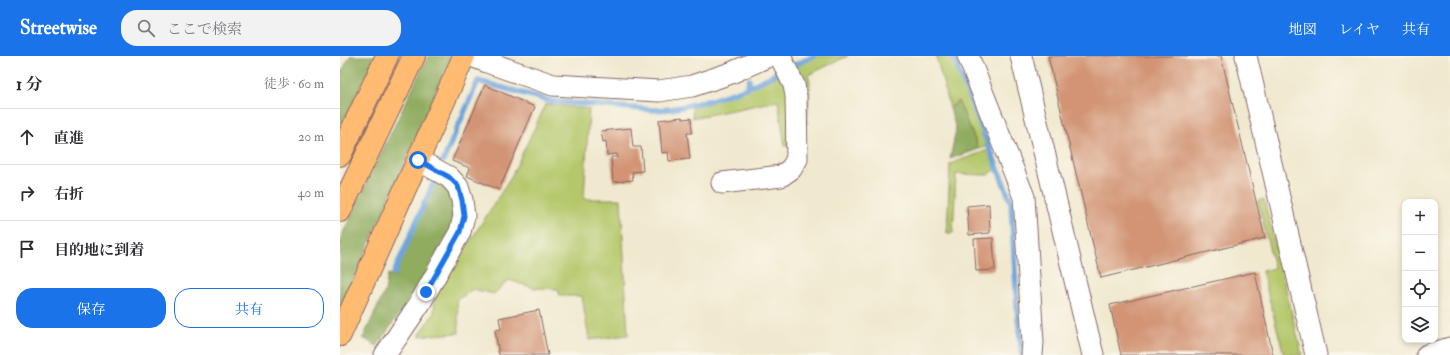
<!DOCTYPE html>
<html lang="ja">
<head>
<meta charset="utf-8">
<style>
	body { margin:0; font-family:"IM FELL Double Pica","Noto Serif JP",serif; background:#f2f2f3; color:#2b2b33 }
	.controls { position:absolute; right:12px; bottom:12px; display:grid; overflow:hidden; border-radius:8px; box-shadow:0 2px 6px #0003 }
	.controls button { width:36px; height:36px; display:grid; place-items:center; padding:0; border:0; border-bottom:1px solid #e1e1e2; background:#fff; color:#2b2b33; font:20px sans-serif }
	.stop { position:absolute; width:12px; height:12px; margin:-9px; border:3px solid #1a73e8; border-radius:50%; background:#fff }
	.stop.end { background:#1a73e8; border-color:#fff; box-shadow:0 1px 4px #0008 }
	.list { margin:0; padding:0; list-style:none }
	h2 { display:flex; justify-content:space-between; align-items:center; height:52px; margin:0; padding:0 16px; font-size:17px }
	h2 small { font-size:13px; font-weight:400; color:#7c7c81 }
	.list li { display:grid; grid-template-columns:26px 1fr auto; gap:12px; align-items:center; box-sizing:border-box; height:56px; padding:0 16px; border-top:1px solid #e1e1e2 }
	.list b { display:block; font-size:15px; white-space:nowrap }
	.list em { font-size:13px; font-style:normal; color:#7c7c81 }
	.actions { display:flex; gap:8px; padding:12px 16px }
	.actions a { flex:1; padding:9px 0; border:1px solid #1a73e8; border-radius:16px; text-align:center; font-size:14px; color:#1a73e8 }
	.actions .main { background:#1a73e8; color:#fff }
	.icon { flex:none; width:22px; height:22px; fill:none; stroke:currentColor; stroke-width:2; stroke-linecap:round; stroke-linejoin:round }
	.map { position:relative; flex:none; width:1110px; height:299px; overflow:hidden }
	header { display:flex; align-items:center; gap:24px; box-sizing:border-box; height:56px; padding:0 20px; background:#1a73e8; color:#fff }
	header strong { font-size:19px }
	nav { display:flex; gap:22px; margin-inline-start:auto; font-size:14px }
	.search { width:280px; height:36px; background:#f2f2f3; display:flex; align-items:center; gap:10px; box-sizing:border-box; padding:0 14px; border-radius:16px; color:#7c7c81; font-size:15px }
	main { display:flex }
	aside { flex:1; background:#fff }
	.map>svg:first-child { display:block }
</style>
</head>
<body>
<header>
<strong>Streetwise</strong>
<div class="search"><svg class="icon" aria-label="search" viewBox="0 0 24 24"><circle cx="10" cy="10" r="6"/><path d="M15 15l6 6"/></svg>ここで検索</div>
<nav><a>地図</a><a>レイヤ</a><a>共有</a></nav>
</header>
<main>
<aside>
<h2>1 分<small>徒歩 · 60 m</small></h2>
<ul class="list">
<li><svg class="icon" aria-label="ahead" viewBox="0 0 24 24"><path d="M12 20V5M6 11l6-6 6 6"/></svg><div><b>直進</b></div><em>20 m</em></li>
<li><svg class="icon" aria-label="right" viewBox="0 0 24 24"><path d="M7 20v-9h11M14 6l5 5-5 5"/></svg><div><b>右折</b></div><em>40 m</em></li>
<li><svg class="icon" aria-label="arrive" viewBox="0 0 24 24"><path d="M6 21V4h12l-3 4 3 4H6"/></svg><div><b>目的地に到着</b></div></li>
</ul>
<div class="actions"><a class="main">保存</a><a>共有</a></div>
</aside>
<div class="map">
<svg width="1110" height="299" viewBox="0 0 1110 299">
	<rect width="100%" height="100%" fill="#fbf7ec"/>
	<filter id="ink" filterUnits="userSpaceOnUse"><feTurbulence type="fractalNoise" baseFrequency=".025" numOctaves="2"/><feDisplacementMap in="SourceGraphic" scale="8" xChannelSelector="R" yChannelSelector="G"/><feConvolveMatrix kernelMatrix="1 2 1 2 8 2 1 2 1" color-interpolation-filters="sRGB"/></filter>
	<filter id="wash" filterUnits="userSpaceOnUse"><feTurbulence type="fractalNoise" baseFrequency=".012" numOctaves="4" result="noise"/><feDisplacementMap in="SourceGraphic" scale="16" xChannelSelector="R" yChannelSelector="G"/><feGaussianBlur stdDeviation="0.9" result="paint"/><feColorMatrix in="noise" values="0 0 0 0 0 0 0 0 0 0 0 0 0 0 0 0 0 1.4 0 .05"/><feComposite in="paint" operator="in"/></filter>
	<g filter="url(#wash)">
		<rect width="100%" height="100%" fill="#f0e9cf"/>
		<path fill="#b4c76b" stroke="#7f734b" d="M 478,0 L 508,0 L 468,19 L 470,26 L 467,68 L 453,12 Z
			M 596,0 L 612,0 L 647,90 L 639,93 L 618,45 L 610,52 Z
			M 444,17 L 451,36 L 449,89 L 445,90 L 438,45 L 353,62 L 352,51 L 408,33 Z
			M 206,48 L 249,53 L 244,143 L 281,143 L 288,279 L 249,284 L 242,240 L 220,240 L 218,233 L 194,232 L 169,224 L 154,238 L 133,233 L 117,244 L 119,277 L 79,280 L 94,257 L 95,240 L 170,123 Z
			M 648,94 L 656,114 L 646,119 L 616,118 L 613,177 L 607,177 L 610,108 Z
			M 924,143 L 962,299 L 944,299 L 922,215 L 934,212 L 918,145 Z"/>
		<path fill="#8fac5f" stroke="#6c6645" d="M 10,0 L 35,0 L 0,73 L 0,19 Z
			M 88,0 L 111,0 L 0,254 L 0,183 Z
			M 618,45 L 639,93 L 610,103 L 616,74 L 610,52 Z
			M 97,122 L 109,128 L 119,158 L 77,232 L 37,290 L 23,282 L 45,235 L 48,218 L 55,220 Z"/>
		<g fill="none" stroke-linecap="round" stroke-linejoin="round">
			<path stroke="#70a5dd" stroke-width="5.5" d="M 613,0 L 671,146 L 677,251 L 682,299
				M 452,10 L 474,0
				M 407,32 L 442,15
				M 103,105 L 138,25 L 211,45 L 314,54 L 332,53 L 368,45 L 407,32 L 409,24
				M 54,217 L 96,121"/>
		</g>
		<g id="blocks">
			<path fill="#d29474" d="M 708,0 L 881,0 L 925,182 L 761,222 Z
				M 145,29 L 195,51 L 159,134 L 127,120 L 130,112 L 112,105 Z
				M 342,61 L 343,63 L 351,62 L 352,77 L 347,77 L 350,103 L 329,105 L 328,96 L 322,97 L 319,64 Z
				M 291,72 L 293,91 L 301,91 L 303,115 L 292,116 L 293,124 L 273,126 L 271,101 L 278,101 L 277,98 L 267,99 L 266,85 L 263,86 L 261,75 Z
				M 649,148 L 650,177 L 629,179 L 627,150 Z
				M 653,182 L 655,214 L 636,215 L 634,183 Z
				M 915,216 L 933,299 L 781,299 L 770,249 Z
				M 199,254 L 208,299 L 159,299 L 155,274 L 161,273 L 159,262 Z"/>
		</g>
	</g>
	<g filter="url(#ink)">
		<use href="#blocks" fill-opacity="0" stroke="#846664" stroke-width="1"/>
		<g fill="none" stroke-linecap="round" stroke-linejoin="round">
			<g stroke="#846664" stroke-width="23">
				<path id="minor" d="M 132,0 L 147,6 L 213,29 L 319,35 L 352,30 L 391,17 L 429,0
					M 628,0 L 684,141 L 693,286 L 692,299
					M 681,0 L 753,299
					M 906,0 L 976,299
					M 382,127 L 441,120 L 451,113 L 457,103 L 456,40 L 454,29 L 440,0
					M 45,299 L 80,247 L 120,176 L 124,160 L 122,144 L 118,131 L 109,121 L 78,104
					M 1087,299 L 1110,292"/>
			</g>
			<g stroke="#846664" stroke-width="24">
				<path id="highway" d="M 0,99 L 47,0
					M 0,155 L 74,0
					M 0,279 L 124,0"/>
			</g>
			<use href="#minor" stroke="#fff" stroke-width="21"/>
			<use href="#highway" stroke="#ffbb71" stroke-width="22"/>
		</g>
	</g>
	<g fill="none" stroke-linecap="round" stroke-linejoin="round" filter="url(#ink)">
		<path stroke="#1a73e8" stroke-width="5" d="M 78,104 L 109,121 L 118,130 L 122,144 L 124,160 L 120,176 L 86,236"/>
	</g>
</svg>
<div class="controls">
<button>+</button>
<button>−</button>
<button><svg class="icon" aria-label="locate" viewBox="0 0 24 24"><circle cx="12" cy="12" r="6"/><path d="M12 2v4M12 18v4M2 12h4M18 12h4"/></svg></button>
<button><svg class="icon" aria-label="layers" viewBox="0 0 24 24"><path d="M12 4l9 5-9 5-9-5zM3 14l9 5 9-5"/></svg></button>
</div>
<div class="stop" style="left:78px;top:104px"></div>
<div class="stop end" style="left:86px;top:236px"></div>
</div>
</main>
</body>
</html>
